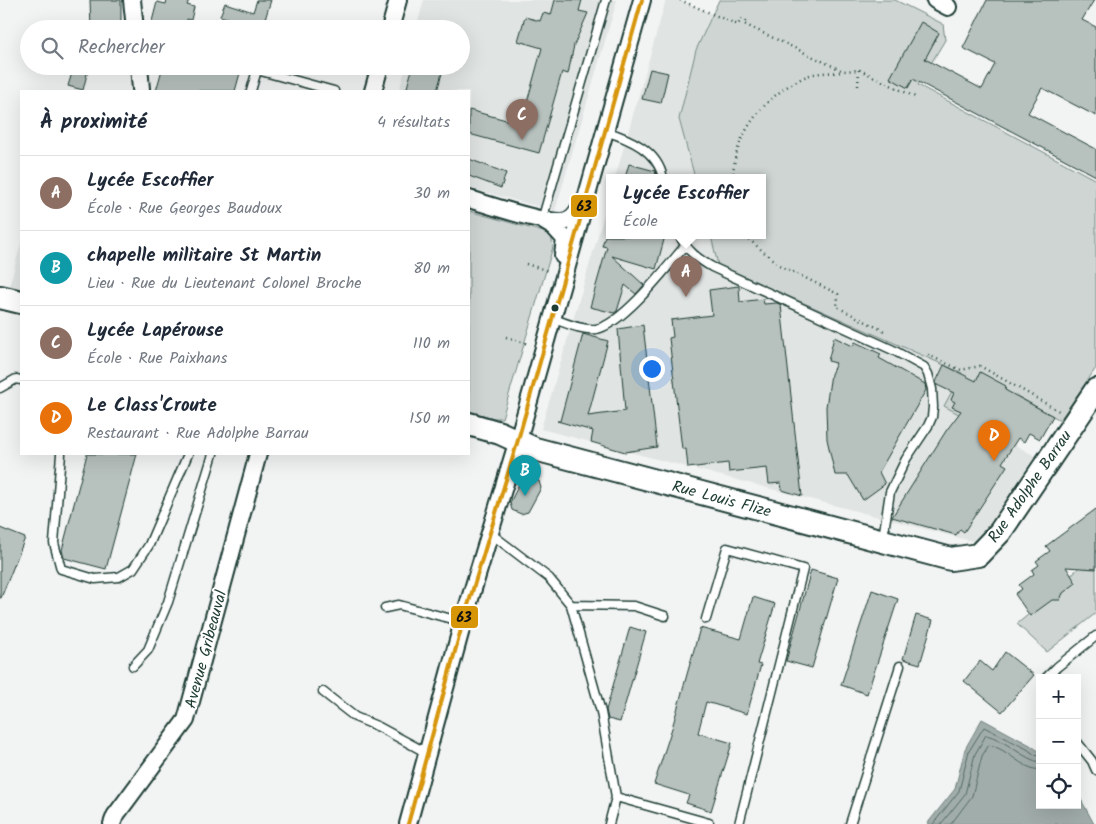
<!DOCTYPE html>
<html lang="fr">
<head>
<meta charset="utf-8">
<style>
	body { margin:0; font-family:Kalam,sans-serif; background:#f2f2f3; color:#1f2937 }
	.controls { position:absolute; right:15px; bottom:15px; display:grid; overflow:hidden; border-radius:0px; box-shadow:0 5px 20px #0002 }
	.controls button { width:45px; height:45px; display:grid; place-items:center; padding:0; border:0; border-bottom:1px solid #e0e1e3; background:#fff; color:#1f2937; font:25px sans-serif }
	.you { position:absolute; left:651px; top:368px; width:18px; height:18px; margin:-12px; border:4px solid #fff; border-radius:50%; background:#1a73e8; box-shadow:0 0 0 8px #1a73e833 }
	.badge { display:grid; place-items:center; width:32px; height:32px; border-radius:50%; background:#d1495b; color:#fff; font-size:16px; font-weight:700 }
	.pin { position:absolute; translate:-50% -41px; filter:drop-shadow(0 1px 2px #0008) }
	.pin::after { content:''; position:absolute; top:26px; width:18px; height:15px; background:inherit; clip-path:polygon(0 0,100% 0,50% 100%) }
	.popup { position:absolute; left:606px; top:174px; width:160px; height:65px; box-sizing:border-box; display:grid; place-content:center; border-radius:0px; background:#fff; filter:drop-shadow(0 1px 4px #0005); font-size:16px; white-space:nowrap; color:#747a83 }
	.popup b { font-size:19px; color:#1f2937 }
	.popup::after { content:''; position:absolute; left:50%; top:100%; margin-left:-10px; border:10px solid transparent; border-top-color:#fff }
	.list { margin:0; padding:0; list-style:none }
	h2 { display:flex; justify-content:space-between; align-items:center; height:65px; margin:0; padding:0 20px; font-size:21px }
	h2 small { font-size:16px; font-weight:400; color:#747a83 }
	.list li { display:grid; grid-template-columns:32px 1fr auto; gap:15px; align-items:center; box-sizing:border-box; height:75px; padding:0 20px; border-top:1px solid #e0e1e3 }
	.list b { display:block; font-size:19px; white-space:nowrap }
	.list p { margin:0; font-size:16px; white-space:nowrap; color:#747a83 }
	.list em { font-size:16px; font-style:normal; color:#747a83 }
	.icon { flex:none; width:28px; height:28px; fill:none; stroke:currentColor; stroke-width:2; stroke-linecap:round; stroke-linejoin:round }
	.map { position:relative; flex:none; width:1096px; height:824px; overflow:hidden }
	.search { position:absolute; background:#fff; box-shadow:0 5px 20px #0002; left:20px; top:20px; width:450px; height:55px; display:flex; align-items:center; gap:12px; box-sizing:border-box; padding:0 18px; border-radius:28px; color:#747a83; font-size:19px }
	.panel { position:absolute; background:#fff; box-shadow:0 5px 20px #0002; left:20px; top:90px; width:450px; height:365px; border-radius:0px }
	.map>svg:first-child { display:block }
</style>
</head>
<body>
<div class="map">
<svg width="1096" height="824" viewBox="0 0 1096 824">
	<rect width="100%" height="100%" fill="#f2f3f3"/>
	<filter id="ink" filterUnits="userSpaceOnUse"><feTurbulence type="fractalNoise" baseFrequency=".02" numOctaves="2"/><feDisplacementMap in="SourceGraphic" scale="10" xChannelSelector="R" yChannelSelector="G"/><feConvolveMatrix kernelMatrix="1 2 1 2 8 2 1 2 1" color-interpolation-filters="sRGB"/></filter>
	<g filter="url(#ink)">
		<path fill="#e0e4e3" d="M 424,0 L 617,0 L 555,211 L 469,188 L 469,91 L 399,91 L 406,66 L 461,66 L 461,29 L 416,29 Z
			M 666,0 L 680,0 L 712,14 L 696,51 L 679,119 L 695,178 L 615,178 Z
			M 610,195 L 610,236 L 711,236 L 719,265 L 962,373 L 997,435 L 1035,456 L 979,543 L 541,429 Z
			M 21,243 L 21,291 L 9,288 Z"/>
		<path fill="#ced5d3" stroke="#768984" d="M 719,0 L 895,0 L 943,24 L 945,40 L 918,85 L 1096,180 L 1096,368 L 1060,420 L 1017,396 L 997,435 L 944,406 L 962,373 L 718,265 L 711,236 L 762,236 L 762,178 L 695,178 L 679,119 L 696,50 Z
			M 469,211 L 551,234 L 553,247 L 502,418 L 494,418 L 469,411 Z
			M 1096,550 L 1096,613 L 1047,652 L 1017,624 L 1029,614 L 1031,616 Z"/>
		<path fill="#a1adaa" stroke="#6d807b" d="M 982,719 L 1030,745 L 1040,752 L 1040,805 L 1077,805 L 1077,792 L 1094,824 L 927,824 L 955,789 L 965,749 Z"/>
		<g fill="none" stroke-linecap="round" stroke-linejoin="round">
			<path stroke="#536a63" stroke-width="1" d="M 933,824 L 959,791 L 969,751 L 984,727 L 1027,749 L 1035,755 L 1040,756
				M 941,824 L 965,794 L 975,754 L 986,735 C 1003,738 1026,761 1040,762
				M 951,824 L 972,796 L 982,756 L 989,745 C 1007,748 1021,769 1040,770"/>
		</g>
		<path fill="#b7c1bd" stroke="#1f3d34" d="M 90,0 L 121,0 L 121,29 L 91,29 Z
			M 167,0 L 189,0 L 187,5 L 194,7 L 191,20 L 187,19 L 185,29 L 150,29 L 157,2 L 166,4 Z
			M 257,0 L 271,0 L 262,29 L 238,29 L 240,22 L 220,16 L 225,3 L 253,12 Z
			M 555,0 L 582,0 L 579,11 L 588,13 L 574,45 L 568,74 L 562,72 L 539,153 L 469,134 L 469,110 L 521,124 L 542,48 L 518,41 L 525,17 L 540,21 L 543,13 L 551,15 Z
			M 987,0 L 1094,0 L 1082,20 L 1096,27 L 1096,116 L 1042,88 L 1028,113 L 1096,149 L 1096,176 L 913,79 L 908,88 L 890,78 L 921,22 L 939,33 L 925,59 L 982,89 L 995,64 L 963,48 Z
			M 74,66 L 89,66 L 83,90 L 68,86 Z
			M 163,66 L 242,66 L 235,91 L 156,91 Z
			M 413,66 L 444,66 L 437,91 L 406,91 Z
			M 650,69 L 668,73 L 661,103 L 642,99 Z
			M 469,159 L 506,173 L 501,188 L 469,176 Z
			M 629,164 L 655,171 L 657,178 L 625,178 Z
			M 605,236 L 665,236 L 656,269 L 612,256 L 644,285 L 636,294 L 625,285 L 617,311 L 614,313 L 590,307 L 607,247 L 602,246 Z
			M 739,286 L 740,302 L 763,299 L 764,304 L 777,303 L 781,305 L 802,496 L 782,490 L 781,483 L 769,484 L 767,468 L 729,472 L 728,463 L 688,468 L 686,449 L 682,449 L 669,338 L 673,337 L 671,320 L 712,315 L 709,290 Z
			M 643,325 L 657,447 L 625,452 L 591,442 L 593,431 L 557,421 L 560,421 L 583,334 L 608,341 L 588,416 L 625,411 L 618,329 Z
			M 834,337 L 853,346 L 855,342 L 881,354 L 879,358 L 925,384 L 926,390 L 879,472 L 885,484 L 863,500 L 848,475 L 835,475 L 827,439 L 826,407 L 831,374 L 836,363 L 828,361 Z
			M 944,365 L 976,381 L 980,372 L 1006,386 L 1005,390 L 1053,416 L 1040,439 L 1029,433 L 1024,442 L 1018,438 L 1002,463 L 1007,466 L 964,532 L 960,529 L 956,535 L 892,517 L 946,431 L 961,411 L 952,407 L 955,402 L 951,400 L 954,393 L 937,385 L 936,382 Z
			M 87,454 L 137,454 L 106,569 L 64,558 L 62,550 Z
			M 526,476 L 539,481 L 541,488 L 528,512 L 521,514 L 512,510 L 510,503 L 521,480 Z
			M 1096,509 L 1096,569 L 1066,567 L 1076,583 L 1063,593 L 1060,600 L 1052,600 L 1030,616 L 1015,594 L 1022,589 L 1019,585 L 1034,574 L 1032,570 L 1039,565 L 1036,561 L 1050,551 L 1046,546 Z
			M 0,528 L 25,538 L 1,598 L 0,598 Z
			M 811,570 L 838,578 L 812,668 L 786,661 Z
			M 872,590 L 898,599 L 867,694 L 841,685 Z
			M 753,597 L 775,604 L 757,664 L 761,665 L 747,714 L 706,702 L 698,733 L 732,743 L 711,811 L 686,803 L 689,795 L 654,784 L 672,728 L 700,628 L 741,639 Z
			M 916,615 L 933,620 L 920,664 L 903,659 Z
			M 630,627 L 646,632 L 620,722 L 608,719 L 606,710 Z
			M 1005,652 L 1034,675 L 1002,712 L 964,681 L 980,661 L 992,671 Z"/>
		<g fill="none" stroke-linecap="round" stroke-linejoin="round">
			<g stroke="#1f3d34" stroke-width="11">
				<path id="lane" d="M 251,91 L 257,70 L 334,91
					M 605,131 C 630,139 657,150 663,178
					M 542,220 L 606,0
					M 680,236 C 687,251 698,259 712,267 L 893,350 L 924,367 L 928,374 L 932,389 L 933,407 L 932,417 L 928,426 L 906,459 L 890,492 L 883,538
					M 551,318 C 564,322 582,331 596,329 C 622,325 668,266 685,246
					M 0,388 L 16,379 L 21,380
					M 61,454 L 54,543 L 61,569 L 95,579 L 119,577 L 133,569 L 149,545 L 188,454
					M 490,533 L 549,578 L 571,605 L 601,712 L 616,797 L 609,824
					M 571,605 L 634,606 L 665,616
					M 385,608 L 399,605 L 463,622
					M 706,619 L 727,548 L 803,569 L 739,824
					M 133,666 L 148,650 L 168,602 L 213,454
					M 1046,678 L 1057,667 L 1096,636
					M 323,692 L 355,717 L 379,727 L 427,753
					M 1077,742 L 1092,761 L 1096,770
					M 616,797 L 709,823
					M 850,824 L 900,666"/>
			</g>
			<g stroke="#1f3d34" stroke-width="20">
				<path id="street" d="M 132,0 L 135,29
					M 935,0 L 948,7
					M 390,29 L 398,0
					M 139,66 L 141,89
					M 373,91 L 380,66
					M 469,199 C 487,204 555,228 569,220 C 575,217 578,211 581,206
					M 542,220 L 555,228 L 565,239 L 563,256
					M 112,824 L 115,816 L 186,720 L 258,454
					M 408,824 L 463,622 L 518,440 L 642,0"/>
			</g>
			<g stroke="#1f3d34" stroke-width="26">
				<path id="secondary" d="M 0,297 L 21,302
					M 469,424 L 500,433 L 535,449 L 951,559 L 978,555 L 1000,532 L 1096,390"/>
			</g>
			<path stroke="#1f3d34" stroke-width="2.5" stroke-dasharray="1 4" stroke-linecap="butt" d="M 680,0 L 738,25 L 741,19 L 746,21 L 744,24 L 843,71 L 860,70 L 917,98
				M 858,86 L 859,70
				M 733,178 C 733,134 767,93 807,76 C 817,72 831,73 842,72
				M 745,236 L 779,265 L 838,294 L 837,307 L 884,331
				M 526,264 L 549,271
				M 506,337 L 528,344
				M 928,355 L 961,370 L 980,366 L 1059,411"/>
			<use href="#lane" stroke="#fff" stroke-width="8"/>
			<use href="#street" stroke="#fff" stroke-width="16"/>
			<use href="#secondary" stroke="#fff" stroke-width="22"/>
			<g stroke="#fff" stroke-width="8">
				<path id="bus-1" d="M 408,824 L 463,622 L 518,440 L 642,0"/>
			</g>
			<use href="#bus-1" stroke="#d79608" stroke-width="4"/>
		</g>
	</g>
	<circle fill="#1f3d34" stroke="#fff" stroke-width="2" cx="555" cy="308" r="4.5"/>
	<g text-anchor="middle" stroke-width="4" stroke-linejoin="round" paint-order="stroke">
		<g font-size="16" fill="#1f3d34" stroke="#fff">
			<text transform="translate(1029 486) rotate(-55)" y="6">Rue Adolphe Barrau</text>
			<text transform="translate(722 498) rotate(15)" y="6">Rue Louis Flize</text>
			<text transform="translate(205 649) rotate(-75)" y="6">Avenue Gribeauval</text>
		</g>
	</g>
	<g stroke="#fff" stroke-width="2">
		<rect x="570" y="194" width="28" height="24" rx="5" fill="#d79608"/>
		<rect x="450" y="605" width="29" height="24" rx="5" fill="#d79608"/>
	</g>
	<g font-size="14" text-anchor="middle" font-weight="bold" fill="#111">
		<text x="584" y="211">63</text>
		<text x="464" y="622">63</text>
	</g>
</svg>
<div class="controls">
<button>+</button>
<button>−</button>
<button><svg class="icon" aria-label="locate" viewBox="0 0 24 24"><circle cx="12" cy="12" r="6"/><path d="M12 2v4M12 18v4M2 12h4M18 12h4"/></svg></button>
</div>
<div class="you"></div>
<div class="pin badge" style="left:686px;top:297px;background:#8d6e63">A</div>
<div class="popup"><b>Lycée Escoffier</b>École</div>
<div class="pin badge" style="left:525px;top:496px;background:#0f9aa8">B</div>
<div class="pin badge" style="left:522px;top:140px;background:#8d6e63">C</div>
<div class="pin badge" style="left:994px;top:461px;background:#e8710a">D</div>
<div class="search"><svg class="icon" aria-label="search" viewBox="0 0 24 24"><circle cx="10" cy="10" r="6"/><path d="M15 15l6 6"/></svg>Rechercher</div>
<section class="panel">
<h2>À proximité<small>4 résultats</small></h2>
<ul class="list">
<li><span class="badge" style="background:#8d6e63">A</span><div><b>Lycée Escoffier</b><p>École · Rue Georges Baudoux</p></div><em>30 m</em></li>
<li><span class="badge" style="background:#0f9aa8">B</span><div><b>chapelle militaire St Martin</b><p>Lieu · Rue du Lieutenant Colonel Broche</p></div><em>80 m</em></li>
<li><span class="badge" style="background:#8d6e63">C</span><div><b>Lycée Lapérouse</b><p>École · Rue Paixhans</p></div><em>110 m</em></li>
<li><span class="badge" style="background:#e8710a">D</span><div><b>Le Class'Croute</b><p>Restaurant · Rue Adolphe Barrau</p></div><em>150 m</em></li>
</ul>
</section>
</div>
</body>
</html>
